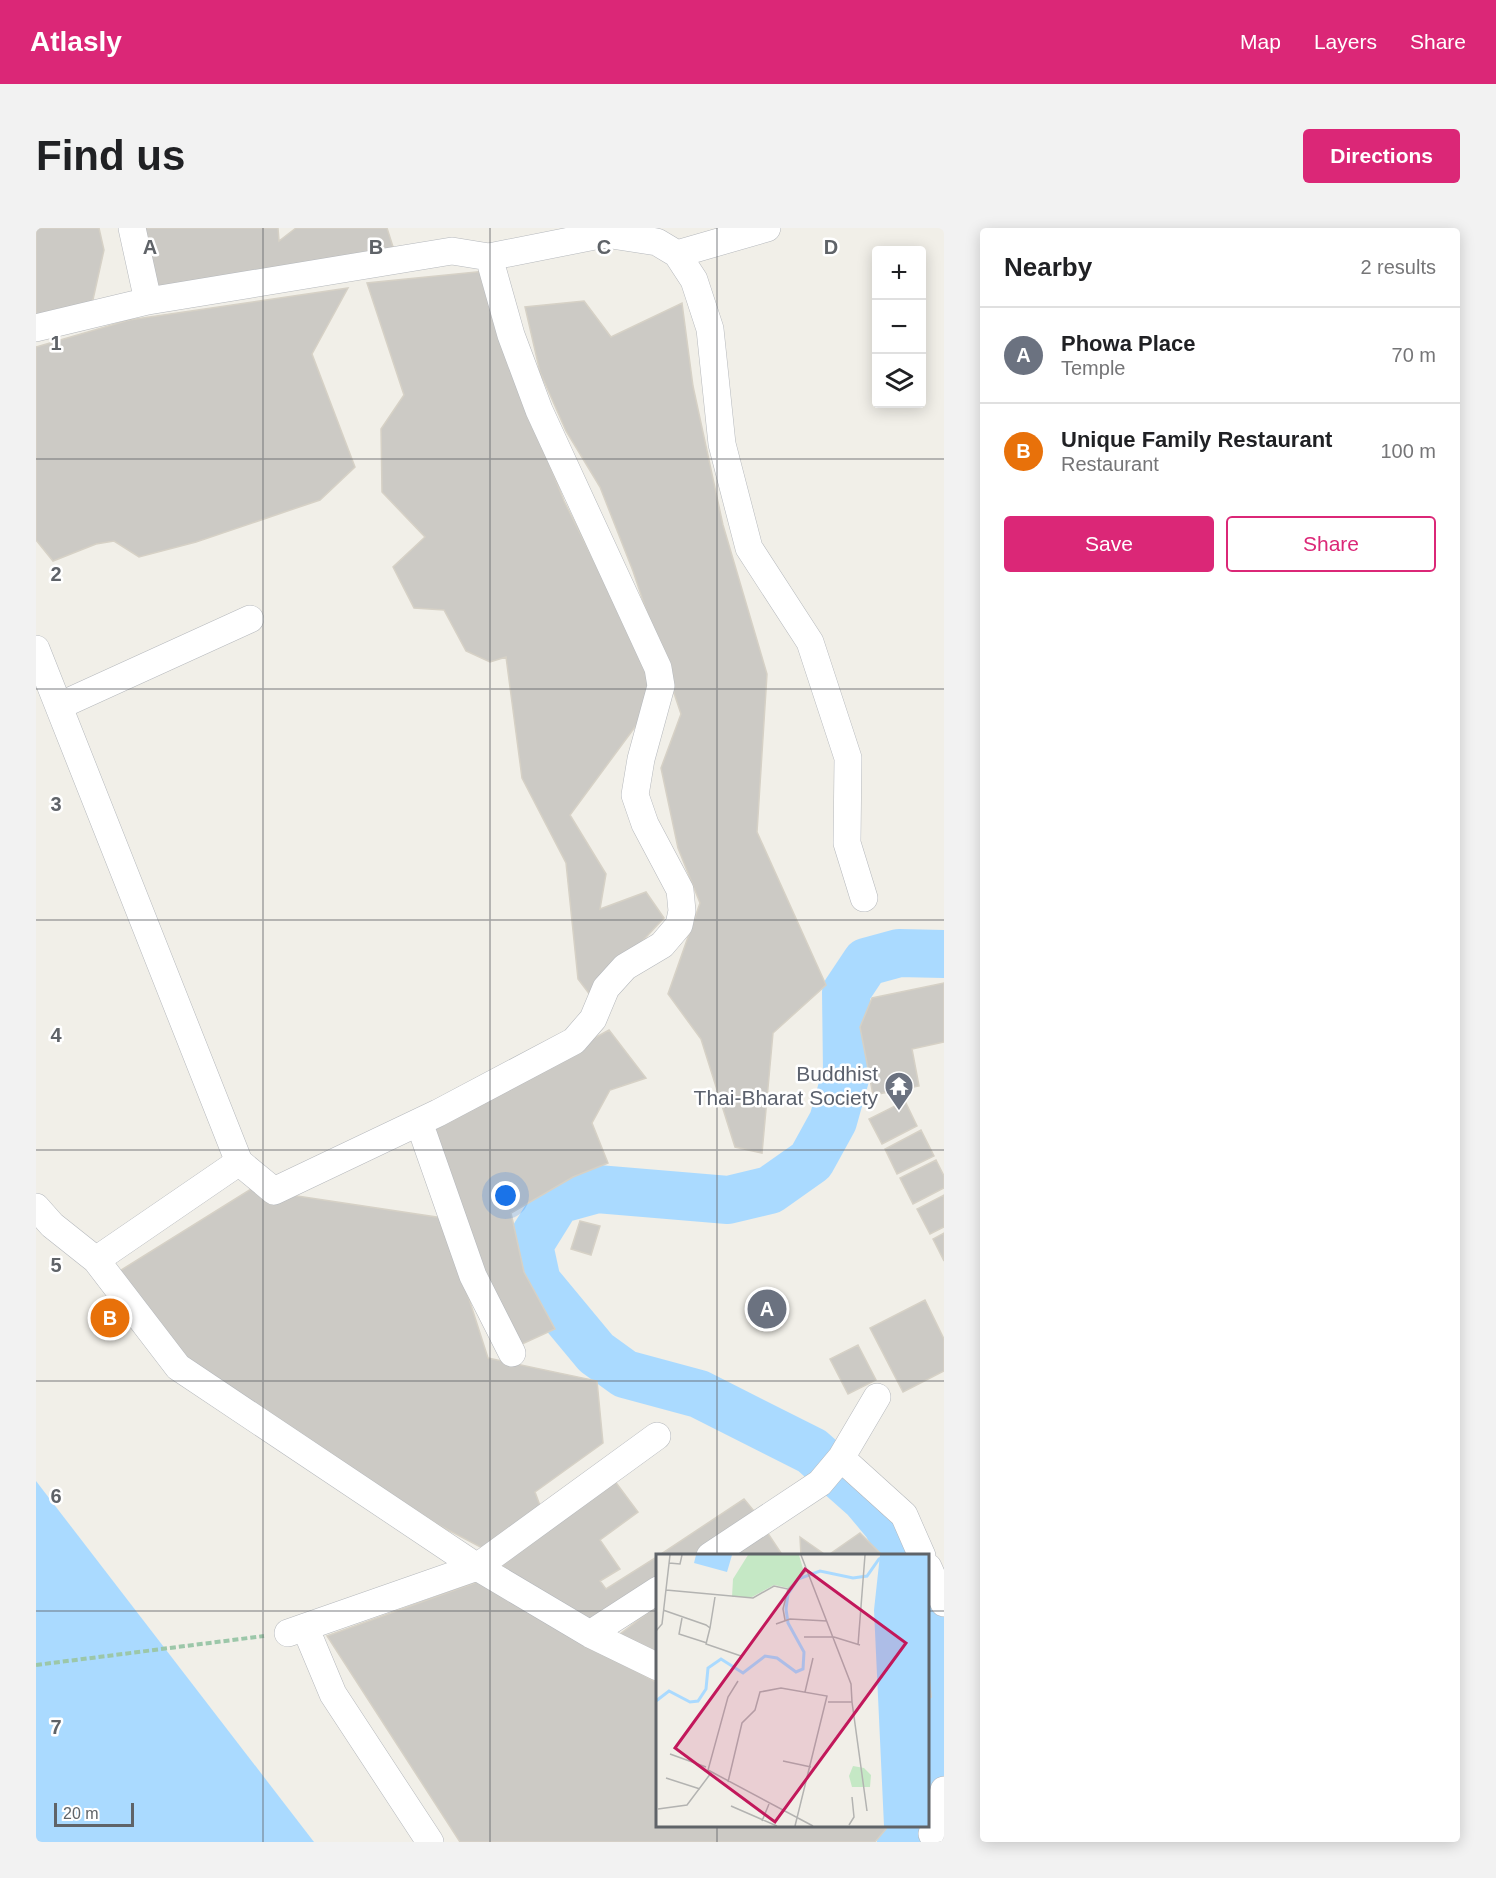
<!DOCTYPE html>
<html lang="en">
<head>
<meta charset="utf-8">
<style>
	body { margin:0; font-family:Arial,sans-serif; background:#f2f2f2; color:#202124 }
	.controls { position:absolute; right:18px; top:18px; display:grid; overflow:hidden; border-radius:6px; box-shadow:0 3px 15px #0003 }
	.controls button { width:54px; height:54px; display:grid; place-items:center; padding:0; border:0; border-bottom:2px solid #e0e0e0; background:#fff; color:#202124; font:30px sans-serif }
	.scale { position:absolute; left:18px; bottom:15px; width:80px; box-sizing:border-box; padding-left:6px; border:3px solid #5f6368; border-top:0; font-size:16px; line-height:21px; white-space:nowrap; color:#5f6368; -webkit-text-stroke:4px #fff; paint-order:stroke }
	.you { position:absolute; left:470px; top:968px; width:21px; height:21px; margin:-15px; border:4px solid #fff; border-radius:50%; background:#1a73e8; box-shadow:0 0 0 9px #1a73e833 }
	.badge { display:grid; place-items:center; width:39px; height:39px; border-radius:50%; background:#db2777; color:#fff; font-size:20px; font-weight:700 }
	.pin { position:absolute; translate:-50% -50%; border:3px solid #fff; box-shadow:0 2px 6px #0006 }
	.list { margin:0; padding:0; list-style:none }
	h2 { display:flex; justify-content:space-between; align-items:center; height:78px; margin:0; padding:0 24px; font-size:26px }
	h2 small { font-size:20px; font-weight:400; color:#757577 }
	.list li { display:grid; grid-template-columns:39px 1fr auto; gap:18px; align-items:center; box-sizing:border-box; height:96px; padding:0 24px; border-top:2px solid #e0e0e0 }
	.list b { display:block; font-size:22px; white-space:nowrap }
	.list p { margin:0; font-size:20px; white-space:nowrap; color:#757577 }
	.list em { font-size:20px; font-style:normal; color:#757577 }
	.actions { display:flex; gap:12px; padding:18px 24px }
	.actions a { flex:1; padding:14px 0; border:2px solid #db2777; border-radius:6px; text-align:center; font-size:21px; color:#db2777 }
	.actions .main { background:#db2777; color:#fff }
	.icon { flex:none; width:33px; height:33px; fill:none; stroke:currentColor; stroke-width:2; stroke-linecap:round; stroke-linejoin:round }
	.map { position:relative; flex:none; width:908px; height:1614px; overflow:hidden; border-radius:6px }
	header { display:flex; align-items:center; gap:36px; box-sizing:border-box; height:84px; padding:0 30px; background:#db2777; color:#fff }
	header strong { font-size:28px }
	nav { display:flex; gap:33px; margin-inline-start:auto; font-size:21px }
	.intro { display:flex; align-items:center; justify-content:space-between; box-sizing:border-box; height:144px; padding:0 36px }
	h1 { margin:0; font-size:42px }
	.button { padding:15px 27px; border-radius:6px; background:#db2777; color:#fff; font-size:21px; font-weight:700 }
	main { display:flex; gap:36px; padding:0 36px }
	aside { flex:1; background:#fff; border-radius:6px; box-shadow:0 3px 15px #0003 }
	.map>svg:first-child { display:block }
</style>
</head>
<body>
<header>
<strong>Atlasly</strong>
<nav><a>Map</a><a>Layers</a><a>Share</a></nav>
</header>
<div class="intro"><h1>Find us</h1><a class="button">Directions</a></div>
<main>
<div class="map">
<svg width="908" height="1614" viewBox="0 0 908 1614">
	<rect width="100%" height="100%" fill="#f1efe8"/>
	<path fill="#aadaff" d="M 0,1253 L 278,1614 L 0,1614 Z"/>
	<g fill="none" stroke-linecap="round" stroke-linejoin="round">
		<path stroke="#aadaff" stroke-width="48" d="M 869,1328 L 850,1295 L 829,1270 L 776,1223 L 663,1166 L 589,1146 L 560,1125 L 501,1054 L 493,1017 L 521,972 L 561,961 L 692,972 L 734,962 L 775,933 L 797,893 L 811,843 L 810,764 L 830,734 L 863,725 L 908,726
			M 892,1376 L 900,1397 L 903,1527 L 892,1564
			M 865,1614 L 880,1598"/>
	</g>
	<path fill="#cccac5" stroke="#d6d1c6" stroke-width="1.5" d="M 0,0 L 63,0 L 68,22 L 56,76 L 0,88 Z
		M 107,0 L 242,0 L 243,13 L 260,0 L 351,0 L 358,22 L 120,59 Z
		M 450,43 L 485,164 L 528,273 L 616,449 L 616,476 L 534,587 L 570,646 L 564,681 L 610,664 L 628,690 L 555,768 L 542,751 L 530,635 L 486,550 L 470,429 L 454,434 L 430,423 L 408,382 L 378,380 L 357,339 L 389,309 L 346,264 L 345,201 L 368,167 L 331,55 Z
		M 312,60 L 276,126 L 319,239 L 284,272 L 160,314 L 103,329 L 78,313 L 60,316 L 17,333 L 0,312 L 0,119 L 93,92 Z
		M 548,73 L 575,109 L 646,75 L 657,158 L 687,297 L 731,446 L 721,604 L 790,757 L 737,805 L 726,925 L 699,919 L 665,811 L 632,766 L 664,675 L 642,620 L 625,540 L 645,486 L 597,343 L 564,259 L 530,203 L 504,144 L 489,79 Z
		M 908,755 L 908,814 L 876,821 L 883,858 L 837,867 L 824,799 L 836,770 Z
		M 573,802 L 610,850 L 574,862 L 556,895 L 572,935 L 537,949 L 475,985 L 488,1044 L 519,1101 L 486,1116 L 442,1037 L 396,900 Z
		M 869,873 L 881,898 L 846,916 L 833,891 Z
		M 885,902 L 898,928 L 861,946 L 849,921 Z
		M 900,932 L 908,948 L 908,960 L 877,976 L 864,950 Z
		M 215,961 L 407,990 L 452,1130 L 561,1153 L 567,1215 L 499,1264 L 506,1283 L 448,1321 L 401,1296 L 167,1145 L 133,1115 L 82,1044 Z
		M 908,967 L 908,999 L 894,1006 L 881,981 Z
		M 544,993 L 564,998 L 555,1027 L 535,1021 Z
		M 908,1005 L 908,1033 L 897,1011 Z
		M 889,1072 L 908,1111 L 908,1143 L 867,1164 L 834,1100 Z
		M 822,1117 L 840,1152 L 812,1166 L 794,1131 Z
		M 578,1252 L 602,1284 L 564,1312 L 584,1341 L 564,1353 L 570,1361 L 622,1328 L 622,1360 L 554,1406 L 475,1350 L 463,1332 Z
		M 708,1271 L 723,1289 L 668,1328 L 622,1328 Z
		M 729,1301 L 747,1328 L 690,1328 Z
		M 824,1305 L 847,1328 L 791,1328 Z
		M 764,1309 L 791,1328 L 765,1328 Z
		M 441,1354 L 622,1455 L 622,1598 L 845,1598 L 850,1601 L 839,1614 L 424,1614 L 291,1408 Z
		M 622,1377 L 622,1433 L 579,1410 Z
		M 892,1435 L 895,1469 L 892,1471 Z"/>
	<g fill="none" stroke-linecap="round" stroke-linejoin="round">
		<g stroke="#b5b8bc" stroke-width="28">
			<path id="minor" d="M 96,0 L 112,73
				M 641,26 L 731,0
				M 0,100 L 112,73 L 416,23 L 453,29 L 569,6 L 621,14 L 641,26 L 658,52 L 674,101 L 686,216 L 713,320 L 774,414 L 812,530 L 811,615 L 828,670
				M 0,421 L 203,934 L 238,963 L 402,885 L 538,813 L 557,791 L 570,760 L 589,739 L 626,717 L 643,697 L 646,683 L 644,662 L 609,596 L 599,567 L 605,531 L 625,458 L 622,440 L 503,182 L 475,107 L 453,29
				M 23,478 L 214,391
				M 383,894 L 437,1048 L 476,1125
				M 203,934 L 60,1032 L 142,1139 L 441,1339 L 554,1406 L 622,1439
				M 0,979 L 16,997 L 60,1032
				M 805,1230 L 868,1287 L 886,1328
				M 674,1328 L 784,1255 L 805,1230 L 841,1169
				M 892,1339 L 908,1375
				M 269,1399 L 297,1466 L 394,1614
				M 252,1405 L 441,1339 L 621,1208
				M 554,1406 L 622,1362
				M 896,1606 L 908,1562"/>
		</g>
		<path stroke="#9cc7a9" stroke-width="4" stroke-dasharray="6 3" stroke-linecap="butt" d="M 0,1437 L 228,1408"/>
		<use href="#minor" stroke="#fff" stroke-width="27"/>
	</g>
	<path fill="none" stroke="#5f6368" stroke-width="1.5" stroke-opacity="0.55" d="M 227,0 L 227,1614M 454,0 L 454,1614M 681,0 L 681,1328M 0,231 L 908,231M 0,461 L 908,461M 0,692 L 908,692M 0,922 L 908,922M 0,1153 L 908,1153M 0,1383 L 622,1383M 892,1383 L 908,1383M 681,1598 L 681,1614"/>
	<defs>
		<g id="temple-pin" transform="scale(1.5)"><path d="M0 17L-7.5 6A9.5 9.5 0 1 1 7.5 6Z" fill="#6b7280" stroke="#fff"/><path d="M0-6L5-2H3V0L6.5 2.5H4V6H1.5V3h-3V6H-4V2.5H-6.5L-3 0V-2H-5Z" fill="#fff"/></g>
	</defs>
	<g fill-rule="evenodd">
		<use href="#temple-pin" x="863" y="858"/>
	</g>
	<g text-anchor="middle" stroke-width="5" stroke-linejoin="round" paint-order="stroke">
		<g font-size="21" fill="#5b616d" stroke="#fff" text-anchor="end">
			<text x="842" y="853">Buddhist<tspan x="842" dy="24">Thai-Bharat Society</tspan></text>
		</g>
	</g>
	<g transform="translate(620 1326)">
		<rect width="273" height="273" fill="#f1efe8"/>
		<path d="M 92,1 L 143,1 L 148,18 L 132,34 L 118,31 L 96,43 L 76,43 L 77,25 ZM 197,212 L 208,214 L 215,221 L 214,233 L 196,233 L 193,222 Z" fill="#c5e8c5"/>
		<path d="M 40,1 L 76,1 L 71,18 L 38,9 ZM 224,1 L 273,1 L 273,272 L 228,272 L 218,56 Z" fill="#aadaff"/>
		<path fill="none" stroke="#aadaff" stroke-width="3" d="M 0,147 L 13,137 L 34,148 L 42,147 L 50,135 L 52,114 L 65,105 L 87,119 L 109,102 L 121,104 L 140,118 L 147,115 L 148,98 L 132,69 L 130,55 L 132,40 L 142,25 L 164,17 L 197,24 L 211,22 L 223,5 L 234,1"/>
		<path fill="none" stroke="#b3b3b1" stroke-width="1.5" d="M 145,1 L 195,130 L 196,148 L 172,148M 13,9 L 24,10 L 26,1M 132,35 L 150,17M 10,36 L 97,44 L 118,32 L 132,35 L 127,55 L 129,66M 7,56 L 50,71 L 54,74 L 50,90 L 85,102M 26,64 L 23,80 L 51,89M 120,70 L 134,65 L 171,67M 54,74 L 59,43M 0,77 L 6,70 L 14,1M 148,83 L 178,83 L 204,91M 202,91 L 209,1M 82,127 L 72,143 L 52,216 L 157,272M 149,138 L 157,104M 196,148 L 211,257M 14,200 L 50,213M 127,207 L 155,213M 10,224 L 44,235M 72,228 L 86,169 L 99,156 L 104,138 L 125,134 L 171,142 L 139,272M 75,252 L 121,272M 2,255 L 31,251 L 55,219M 106,267 L 113,250M 193,271 L 198,263 L 196,243"/>
		<path fill="#c2185b" fill-opacity="0.15" stroke="#c2185b" stroke-width="3" d="M 149,15 L 250,89 L 119,268 L 19,194 Z"/>
		<rect width="273" height="273" fill="none" stroke="#5f6368" stroke-width="3"/>
	</g>
	<g font-size="20" text-anchor="middle" font-weight="bold" fill="#5f6368" stroke="#fff" stroke-width="5" stroke-linejoin="round" paint-order="stroke">
		<text x="114" y="26">A</text>
		<text x="340" y="26">B</text>
		<text x="568" y="26">C</text>
		<text x="795" y="26">D</text>
		<text x="20" y="122">1</text>
		<text x="20" y="353">2</text>
		<text x="20" y="583">3</text>
		<text x="20" y="814">4</text>
		<text x="20" y="1044">5</text>
		<text x="20" y="1275">6</text>
		<text x="20" y="1506">7</text>
	</g>
</svg>
<div class="controls">
<button>+</button>
<button>−</button>
<button><svg class="icon" aria-label="layers" viewBox="0 0 24 24"><path d="M12 4l9 5-9 5-9-5zM3 14l9 5 9-5"/></svg></button>
</div>
<div class="scale">20 m</div>
<div class="you"></div>
<div class="pin badge" style="left:731px;top:1081px;background:#6b7280">A</div>
<div class="pin badge" style="left:74px;top:1090px;background:#e8710a">B</div>
</div>
<aside>
<h2>Nearby<small>2 results</small></h2>
<ul class="list">
<li><span class="badge" style="background:#6b7280">A</span><div><b>Phowa Place</b><p>Temple</p></div><em>70 m</em></li>
<li><span class="badge" style="background:#e8710a">B</span><div><b>Unique Family Restaurant</b><p>Restaurant</p></div><em>100 m</em></li>
</ul>
<div class="actions"><a class="main">Save</a><a>Share</a></div>
</aside>
</main>
</body>
</html>
